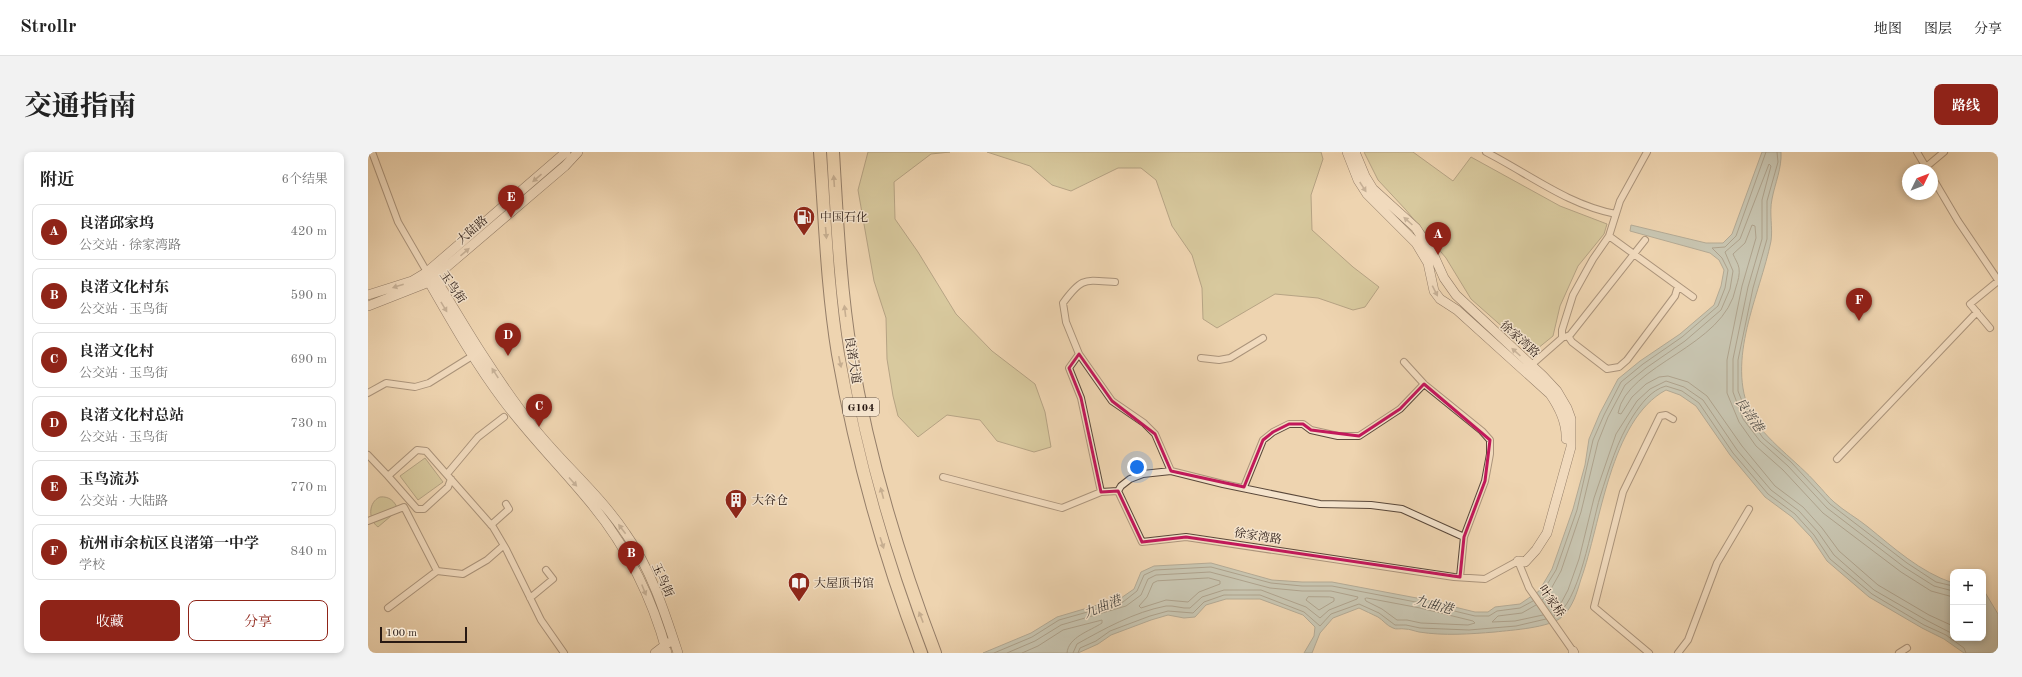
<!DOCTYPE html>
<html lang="zh">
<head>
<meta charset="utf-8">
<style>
	body { margin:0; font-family:"Old Standard TT","Noto Serif SC",serif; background:#f2f2f2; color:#222 }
	.controls { position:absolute; right:12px; bottom:12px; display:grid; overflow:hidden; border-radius:8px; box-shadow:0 2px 6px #0003 }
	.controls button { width:36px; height:36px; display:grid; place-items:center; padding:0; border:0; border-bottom:1px solid #e0e0e0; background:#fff; color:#222; font:20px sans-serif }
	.compass { position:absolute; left:1534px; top:12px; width:36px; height:36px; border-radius:50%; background:#fff; box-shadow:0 2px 6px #0003; rotate:47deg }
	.scale { position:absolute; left:12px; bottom:10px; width:87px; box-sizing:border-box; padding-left:4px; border:2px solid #281913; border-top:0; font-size:11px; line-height:14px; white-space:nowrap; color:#281913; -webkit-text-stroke:3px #f4e3cc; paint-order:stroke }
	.you { position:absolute; left:769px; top:315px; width:14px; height:14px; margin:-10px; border:3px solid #fff; border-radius:50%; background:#1a73e8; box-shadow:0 0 0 6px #1a73e833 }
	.badge { display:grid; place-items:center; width:26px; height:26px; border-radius:50%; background:#8f2418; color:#fff; font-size:13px; font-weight:700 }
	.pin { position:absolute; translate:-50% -33px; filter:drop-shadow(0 1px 2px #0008) }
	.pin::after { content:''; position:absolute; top:21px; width:14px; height:12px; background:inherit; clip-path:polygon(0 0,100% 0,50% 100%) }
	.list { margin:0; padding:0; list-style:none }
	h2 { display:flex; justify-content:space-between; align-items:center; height:52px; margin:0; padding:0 16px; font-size:17px }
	h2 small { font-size:13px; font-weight:400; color:#767676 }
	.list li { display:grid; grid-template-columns:26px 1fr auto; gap:12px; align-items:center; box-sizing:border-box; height:56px; margin:0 8px 8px; padding:0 8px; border:1px solid #e0e0e0; border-radius:8px }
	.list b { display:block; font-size:15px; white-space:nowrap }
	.list p { margin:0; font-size:13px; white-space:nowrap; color:#767676 }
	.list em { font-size:13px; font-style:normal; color:#767676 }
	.actions { display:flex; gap:8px; padding:12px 16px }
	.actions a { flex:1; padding:9px 0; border:1px solid #8f2418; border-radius:8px; text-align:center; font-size:14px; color:#8f2418 }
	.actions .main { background:#8f2418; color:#fff }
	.map { position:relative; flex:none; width:1630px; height:501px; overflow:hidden; border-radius:8px }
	header { display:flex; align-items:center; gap:24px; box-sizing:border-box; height:56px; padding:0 20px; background:#fff; border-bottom:1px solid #e0e0e0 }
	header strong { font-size:19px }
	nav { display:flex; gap:22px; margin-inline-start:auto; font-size:14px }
	.intro { display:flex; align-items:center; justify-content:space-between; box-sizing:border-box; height:96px; padding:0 24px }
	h1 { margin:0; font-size:28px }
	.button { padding:10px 18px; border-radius:8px; background:#8f2418; color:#fff; font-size:14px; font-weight:700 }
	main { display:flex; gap:24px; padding:0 24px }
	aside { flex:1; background:#fff; border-radius:8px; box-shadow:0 2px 6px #0003 }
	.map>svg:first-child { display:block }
</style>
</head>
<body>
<header>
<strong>Strollr</strong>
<nav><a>地图</a><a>图层</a><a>分享</a></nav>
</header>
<div class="intro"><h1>交通指南</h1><a class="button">路线</a></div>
<main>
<aside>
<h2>附近<small>6个结果</small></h2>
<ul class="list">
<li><span class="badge">A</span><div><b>良渚邱家坞</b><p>公交站 · 徐家湾路</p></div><em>420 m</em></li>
<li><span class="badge">B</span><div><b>良渚文化村东</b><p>公交站 · 玉鸟街</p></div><em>590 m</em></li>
<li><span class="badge">C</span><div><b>良渚文化村</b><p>公交站 · 玉鸟街</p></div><em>690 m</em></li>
<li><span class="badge">D</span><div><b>良渚文化村总站</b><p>公交站 · 玉鸟街</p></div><em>730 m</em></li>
<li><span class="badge">E</span><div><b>玉鸟流苏</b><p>公交站 · 大陆路</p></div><em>770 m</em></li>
<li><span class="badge">F</span><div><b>杭州市余杭区良渚第一中学</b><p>学校</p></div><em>840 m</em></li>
</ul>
<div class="actions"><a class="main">收藏</a><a>分享</a></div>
</aside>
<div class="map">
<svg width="1630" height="501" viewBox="0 0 1630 501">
	<rect width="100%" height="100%" fill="#eed4b0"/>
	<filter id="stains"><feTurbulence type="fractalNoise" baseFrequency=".005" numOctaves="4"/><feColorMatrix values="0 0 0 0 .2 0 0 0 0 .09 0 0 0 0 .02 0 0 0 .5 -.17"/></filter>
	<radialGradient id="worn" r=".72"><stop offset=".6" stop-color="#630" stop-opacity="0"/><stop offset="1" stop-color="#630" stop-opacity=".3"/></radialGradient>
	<path fill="#bcbc88" stroke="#726a4e" d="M 500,0 L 582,0 L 563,2 L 526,30 L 527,67 L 550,100 L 588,162 L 624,199 L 667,232 L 677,260 L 683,295 L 666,300 L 629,289 L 612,268 L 579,263 L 550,285 L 530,264 L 525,244 L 519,207 L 518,166 L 506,129 L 490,38 Z
		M 619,0 L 953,0 L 955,7 L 943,43 L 944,78 L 985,115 L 1011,135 L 997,155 L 985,158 L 950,146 L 907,142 L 849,176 L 835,167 L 834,136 L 824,103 L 804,74 L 788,28 L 773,16 L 750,16 L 703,39 L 684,33 L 662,14 Z
		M 996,0 L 1045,0 L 1085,29 L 1103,5 L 1192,54 L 1239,72 L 1236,82 L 1210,114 L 1192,154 L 1185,184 L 1164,201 L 1103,147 L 1078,106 L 1038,58 L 1010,28 Z
		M 57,306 L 75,330 L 50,348 L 32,324 Z
		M 12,345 C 21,344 27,349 30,358 L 10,375 C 0,368 0,350 12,345 Z"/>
	<path fill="#9bb7b3" stroke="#6d7873" d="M 1394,0 L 1413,0 C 1414,16 1407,31 1404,47 C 1401,61 1405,76 1403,89 C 1392,143 1357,208 1383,262 C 1396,287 1430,310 1449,332 C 1455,338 1460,345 1466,350 C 1476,359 1489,366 1500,375 C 1526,396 1552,420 1585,431 L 1585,486 L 1615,486 L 1615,437 L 1630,462 L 1630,501 L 1596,501 L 1576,487 L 1554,476 L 1501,445 L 1459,409 L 1443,385 L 1424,365 L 1397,345 L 1362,303 L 1328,254 L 1312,243 L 1298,238 C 1242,268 1233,372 1213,427 C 1209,440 1205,455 1194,465 C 1181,476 1144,478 1127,480 C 1102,482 1076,484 1051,480 C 1046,479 1042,477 1037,477 C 1033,476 1028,478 1025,476 C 1019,474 1015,468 1010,465 C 1004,462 997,459 991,456 L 965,466 L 952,481 L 944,501 L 936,501 L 946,484 L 947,475 L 935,463 L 892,447 L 858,447 L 838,453 L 827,465 L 816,466 L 800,463 L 783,468 L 743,483 L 730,492 L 710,501 L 615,501 L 663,481 L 689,465 L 753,446 L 766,437 L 773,420 L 786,414 L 843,411 L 904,428 L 934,430 L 964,430 L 1054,447 L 1107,460 L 1120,460 L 1127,455 L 1152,452 L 1171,439 L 1184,417 L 1205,357 L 1217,313 L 1221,287 L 1232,261 L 1250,227 L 1272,209 L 1312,182 L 1346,153 L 1353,134 L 1356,118 L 1351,108 L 1342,101 L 1262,79 L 1263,73 L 1338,91 L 1355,91 L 1364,82 Z"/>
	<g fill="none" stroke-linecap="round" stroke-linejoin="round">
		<path stroke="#626863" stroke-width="1" d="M 1409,0 L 1410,10 L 1399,49 L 1399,87 L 1385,136 L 1370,208 L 1370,239 L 1380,264 L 1395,286 L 1423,310 L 1462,352 L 1539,411 L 1568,430 L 1585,434
			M 841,426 L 852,429 L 852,432 L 831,440 L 820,450 L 798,448 L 773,456 L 771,454 L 779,445 L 785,431 L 789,429 Z
			M 1172,444 L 1188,418 L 1209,358 L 1225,288 L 1236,263 L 1253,230 L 1275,212 L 1314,185 L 1350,154 L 1357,136 L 1360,118 L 1354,106 L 1344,96 L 1357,95 L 1368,84 L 1398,0
			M 962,445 L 966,446 L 966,449 L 951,458 L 938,448 L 940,445 Z
			M 1585,445 L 1563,439 L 1533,420 L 1455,361 L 1415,318 L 1388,294 L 1371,270 L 1359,241 L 1359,208 L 1374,134 L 1388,86 L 1387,74 L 1384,73 L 1377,91 L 1365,102 C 1367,107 1370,111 1371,116 C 1372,122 1370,129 1368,135 C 1357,195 1259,212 1250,261 L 1253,262 L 1264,245 L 1278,232 L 1291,225 L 1300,224 L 1320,230 L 1339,244 L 1374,294 L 1407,334 L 1435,355 L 1454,376 L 1471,399 L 1510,433 L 1561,463 L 1585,474
			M 999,446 L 1052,456 L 1105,469 L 1107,471 L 1100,473 L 1053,471 L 1039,468 L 1029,468 L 1014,457 L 998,449 L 997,447 Z
			M 1174,448 L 1179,444 L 1193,419 L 1213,360 L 1230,290 L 1240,265 L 1257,233 L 1278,216 L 1317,189 L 1353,158 L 1362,137 L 1365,119 L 1357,100 L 1372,87 L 1401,12 L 1403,14 L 1394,48 L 1394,87 L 1380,135 L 1365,207 L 1365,240 L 1375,267 L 1392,289 L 1420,314 L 1459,356 L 1536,415 L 1566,434 L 1585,439
			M 1168,453 L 1154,461 L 1130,464 L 1124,470 L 1147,469 L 1175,463
			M 1183,460 L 1192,453 L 1200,438 L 1211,407 L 1226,346 L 1248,282 L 1269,249 L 1282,237 L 1298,229 L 1316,235 L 1335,248 L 1369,298 L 1403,338 L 1431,359 L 1450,380 L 1466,403 L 1506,438 L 1558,468 L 1585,482
			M 1186,464 C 1211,455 1224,371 1232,345 C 1241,317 1249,289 1265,264 C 1273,252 1283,238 1298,234 L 1314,239 L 1331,251 L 1365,301 L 1400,342 L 1427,362 L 1446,383 L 1462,407 L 1504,442 L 1556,473 L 1578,483 L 1596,496 L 1598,501
			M 626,501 L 664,485 L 691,468 L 755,450 L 769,439 L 776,423 L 787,418 L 843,415 L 903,431 L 934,434 L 964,434 L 1053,451 L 1107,464 L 1121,464 L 1129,459 L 1152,456 L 1165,449
			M 639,501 L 667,489 L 693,473 L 758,454 L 773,443 L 780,427 L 788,423 L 842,420 L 902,436 L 934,439 L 963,439 L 990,445 L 989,447 L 961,458 L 952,466 L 938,455 L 893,438 L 856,438 L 834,445 L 822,456 C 814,457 806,453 798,454 C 766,460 736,477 709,492 L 705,501
			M 654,501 L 670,494 L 695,478 L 734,468 L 734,471 C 722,479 700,485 699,501
			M 710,501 L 712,496 L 728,489 L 742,479 L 782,464 L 800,459 L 825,461 L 836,450 L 856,443 L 892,443 L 936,460 L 952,474 L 963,462 L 991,452 L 1011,461 L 1027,473 L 1038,473 L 1052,476 L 1101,478 L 1148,474 L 1178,467"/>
		<g stroke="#5a483a" stroke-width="8">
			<path id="street" d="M 4,0 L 30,70 L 59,120
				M 1118,0 C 1161,22 1200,53 1248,62
				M 1549,0 L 1559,17
				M 1558,15 L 1576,0
				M 1564,25 L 1590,69 L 1630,128
				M 1241,84 L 1325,145
				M 747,130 C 716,128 714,125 695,151 L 698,170 L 711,202 L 744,249 L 776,271 L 787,282 L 803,319
				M 1622,176 L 1602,152 L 1630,129
				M 1200,184 L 1204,190 L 1239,217 L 1251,215 L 1259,208 L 1307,144 L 1310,134
				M 1197,185 L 1202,183 L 1277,88
				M 711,202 L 701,216 L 713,246 L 733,340
				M 833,206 L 851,208 L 862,206 L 895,186
				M 1036,210 L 1056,232 L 1114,279 L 1122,288 L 1122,302 L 1117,329 L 1096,385 L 1092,425
				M 1161,215 L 1194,186 L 1194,178 L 1205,143 L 1225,107 L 1241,84 L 1252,49 L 1279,0
				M 0,241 L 18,231 L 47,235 L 61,231 L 101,206
				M 0,303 L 20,324 L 49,298 L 58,299 L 125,375 L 138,397 L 173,468 L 196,501
				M 1469,307 L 1609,160
				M 79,322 L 110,285 L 136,265
				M 20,324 L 49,357 L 56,357 L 80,335 L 83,327
				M 575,325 L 694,356 L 733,340 L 750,339 L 753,334 L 762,327 L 775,322 L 803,319 L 855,332 L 952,352 L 1003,353 L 1034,357 L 1096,385
				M 876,335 L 895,288 L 905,280 L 921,272 L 935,272 L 943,278 L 970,284 L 991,284 L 1032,257 L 1056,232
				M 750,339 L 774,390 L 818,385 L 1086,425 L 1117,427 L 1150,409 L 1161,436 L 1205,499
				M 0,369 L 36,355 L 69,419
				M 123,373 L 141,357 L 138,352
				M 162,446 L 185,427 L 178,418
				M 20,456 L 69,419 L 95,422 L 119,408 L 135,394
				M 1281,501 L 1226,455 L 1255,340 L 1292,264 L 1298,263 L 1305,267
				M 1310,501 L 1320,488 L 1349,411 L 1381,357
				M 1531,501 L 1539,496"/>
		</g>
		<g stroke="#281913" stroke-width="10">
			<path id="secondary" d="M 979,0 L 990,28 L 999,42 L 1048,91 L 1060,111 L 1066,139 L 1072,147 L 1089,158 L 1182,242 C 1191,255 1199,270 1198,287
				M 987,0 L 997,24 L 1005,37 L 1048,76 L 1066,104 L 1076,126 L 1088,143 L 1175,224 L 1189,239 L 1199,256 L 1203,267 L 1203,295 L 1179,381 L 1168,398 L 1157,410 L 1150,409
				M 59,120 L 67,125 C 98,177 129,229 167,277 C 196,313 232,343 258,382 C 283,417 297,461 310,501
				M 59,120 L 61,130 C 84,170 107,211 135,248 C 161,283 193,315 221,349 C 258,393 284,445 299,501
				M 0,143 L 44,129 L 59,120 L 198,0
				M 0,154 L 61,130 L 197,14 L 210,0
				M 1205,499 L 1206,501
				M 287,501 L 300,491"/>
		</g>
		<g stroke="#281913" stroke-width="14">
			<path id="highway" d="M 452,0 C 457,67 459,135 470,202 C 488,304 516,404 553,501
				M 465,0 C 469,67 472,135 483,202 C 500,305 530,404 567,501"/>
		</g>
		<use href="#street" stroke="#f4e3cc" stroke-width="6"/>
		<use href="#secondary" stroke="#f4e3cc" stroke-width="9"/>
		<use href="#highway" stroke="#eed4b0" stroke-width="12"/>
	</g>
	<defs><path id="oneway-solid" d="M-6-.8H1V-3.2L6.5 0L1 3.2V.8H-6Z"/></defs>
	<g fill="#988879">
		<use href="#oneway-solid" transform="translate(169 26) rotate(139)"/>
		<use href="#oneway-solid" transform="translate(995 35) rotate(57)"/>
		<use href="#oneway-solid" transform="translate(1040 69) rotate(-138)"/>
		<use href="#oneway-solid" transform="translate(97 100) rotate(-41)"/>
		<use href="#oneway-solid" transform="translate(30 134) rotate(162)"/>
		<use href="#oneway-solid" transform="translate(1067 139) rotate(63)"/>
		<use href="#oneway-solid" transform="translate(76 155) rotate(59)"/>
		<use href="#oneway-solid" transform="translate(1148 200) rotate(-138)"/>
		<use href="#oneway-solid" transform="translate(127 221) rotate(-123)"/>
		<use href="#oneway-solid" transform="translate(205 330) rotate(48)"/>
		<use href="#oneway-solid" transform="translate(254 377) rotate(-127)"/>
		<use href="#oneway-solid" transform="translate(276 438) rotate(68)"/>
	</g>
	<g fill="#958069">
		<use href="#oneway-solid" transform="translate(466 29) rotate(-94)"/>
		<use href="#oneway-solid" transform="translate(458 81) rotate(85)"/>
		<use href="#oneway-solid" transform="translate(477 159) rotate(-97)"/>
		<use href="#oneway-solid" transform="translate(472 210) rotate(78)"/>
		<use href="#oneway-solid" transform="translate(514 341) rotate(-105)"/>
		<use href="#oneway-solid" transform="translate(514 391) rotate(72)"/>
		<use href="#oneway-solid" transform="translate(553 465) rotate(-111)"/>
	</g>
	<path d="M0 0H1630V501H0ZM 711,202 L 744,249 L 787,282 L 803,319 L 876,335 L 895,288 L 905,280 L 921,272 L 935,272 L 943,278 L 991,284 L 1032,257 L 1056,232 L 1122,288 L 1117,329 L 1096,385 L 1092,425 L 818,385 L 774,390 L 750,339 L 733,340 L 713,246 L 701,216 Z" fill="#eed4b0" fill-opacity=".55" fill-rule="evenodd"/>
	<path fill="none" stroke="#c2185b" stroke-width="3" stroke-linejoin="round" d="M 711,202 L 744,249 L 787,282 L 803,319 L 876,335 L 895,288 L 905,280 L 921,272 L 935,272 L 943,278 L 991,284 L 1032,257 L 1056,232 L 1122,288 L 1117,329 L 1096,385 L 1092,425 L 818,385 L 774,390 L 750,339 L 733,340 L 713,246 L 701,216 Z"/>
	<defs>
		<g id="fuel-pin" transform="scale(1.15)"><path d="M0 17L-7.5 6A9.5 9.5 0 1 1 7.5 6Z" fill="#8f2418" stroke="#f4e3cc"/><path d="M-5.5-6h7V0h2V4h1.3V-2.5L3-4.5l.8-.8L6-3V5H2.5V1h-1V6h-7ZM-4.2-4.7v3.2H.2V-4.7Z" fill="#fff"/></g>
		<g id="building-pin" transform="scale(1.15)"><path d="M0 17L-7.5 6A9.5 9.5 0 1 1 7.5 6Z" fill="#8f2418" stroke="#f4e3cc"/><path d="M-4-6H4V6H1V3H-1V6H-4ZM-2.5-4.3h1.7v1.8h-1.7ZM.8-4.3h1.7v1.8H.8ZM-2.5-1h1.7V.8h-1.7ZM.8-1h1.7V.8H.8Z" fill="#fff"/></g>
		<g id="library-pin" transform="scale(1.15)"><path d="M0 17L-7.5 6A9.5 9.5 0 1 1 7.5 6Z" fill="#8f2418" stroke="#f4e3cc"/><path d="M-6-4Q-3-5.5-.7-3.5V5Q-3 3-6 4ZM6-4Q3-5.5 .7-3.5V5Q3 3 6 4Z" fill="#fff"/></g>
	</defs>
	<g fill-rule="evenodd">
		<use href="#fuel-pin" x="436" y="65"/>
		<use href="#building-pin" x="368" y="348"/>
		<use href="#library-pin" x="431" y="431"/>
	</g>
	<g text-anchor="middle" stroke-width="3" stroke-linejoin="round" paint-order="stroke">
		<rect fill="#f4e3cc" stroke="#65564a" stroke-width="1" x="475" y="246" width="36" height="18" rx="3"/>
		<g font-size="11" font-weight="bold" fill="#281913">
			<text x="493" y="259">G104</text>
		</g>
		<g font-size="12" fill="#281913" stroke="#f4e3cc" text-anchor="start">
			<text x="452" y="69">中国石化</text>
			<text x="384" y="352">大谷仓</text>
			<text x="446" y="435">大屋顶书馆</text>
		</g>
		<g font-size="12" fill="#281913" stroke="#f4e3cc">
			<text transform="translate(104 78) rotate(-41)" y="4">大陆路</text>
			<text transform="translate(85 135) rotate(55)" y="4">玉鸟街</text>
			<text transform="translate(1152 187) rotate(42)" y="4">徐家湾路</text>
			<text transform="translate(485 208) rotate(81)" y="4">良渚大道</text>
			<text transform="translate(890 384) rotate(9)" y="4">徐家湾路</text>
			<text transform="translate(295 428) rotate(66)" y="4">玉鸟街</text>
			<text transform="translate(1184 449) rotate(55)" y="4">叶家桥</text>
		</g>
		<g font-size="13" font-style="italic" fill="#4a4843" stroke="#f4e3cc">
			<text transform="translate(1382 262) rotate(55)" y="5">良渚港</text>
			<text transform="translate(1066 452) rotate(15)" y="5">九曲港</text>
			<text transform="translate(734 454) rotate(-22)" y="5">九曲港</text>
		</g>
	</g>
	<rect width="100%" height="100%" filter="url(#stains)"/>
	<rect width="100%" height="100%" fill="url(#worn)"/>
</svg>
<div class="controls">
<button>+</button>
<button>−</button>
</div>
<svg class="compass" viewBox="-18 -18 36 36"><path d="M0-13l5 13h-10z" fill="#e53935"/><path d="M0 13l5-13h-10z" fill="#767676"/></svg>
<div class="scale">100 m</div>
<div class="you"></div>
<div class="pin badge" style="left:1070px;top:103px">A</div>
<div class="pin badge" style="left:263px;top:422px">B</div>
<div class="pin badge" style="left:171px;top:275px">C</div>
<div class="pin badge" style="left:140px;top:204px">D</div>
<div class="pin badge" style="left:143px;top:66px">E</div>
<div class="pin badge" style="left:1491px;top:169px">F</div>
</div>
</main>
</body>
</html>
